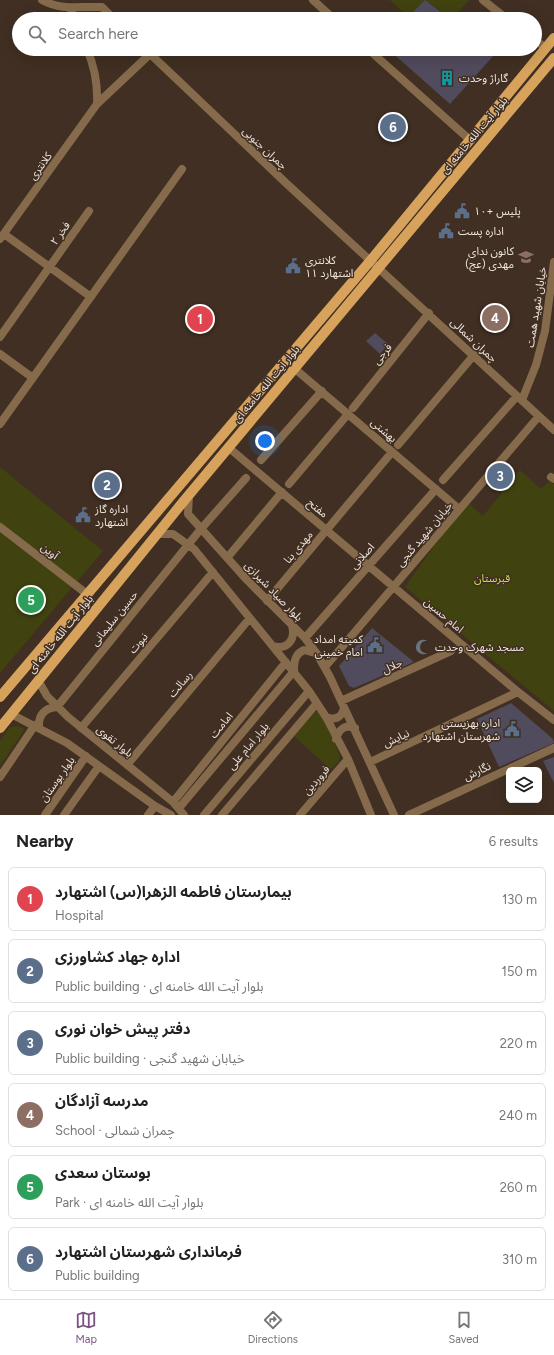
<!DOCTYPE html>
<html lang="en">
<head>
<meta charset="utf-8">
<style>
	body { margin:0; font-family:Figtree,"Noto Sans Arabic",sans-serif; background:#f6f6f6; color:#222 }
	.controls { position:absolute; right:12px; bottom:12px; display:grid; overflow:hidden; border-radius:6px; box-shadow:0 4px 16px #0002 }
	.controls button { width:36px; height:36px; display:grid; place-items:center; padding:0; border:0; border-bottom:1px solid #e0e0e0; background:#fff; color:#222; font:20px sans-serif }
	.you { position:absolute; left:265px; top:441px; width:14px; height:14px; margin:-10px; border:3px solid #fff; border-radius:50%; background:#1a73e8; box-shadow:0 0 0 6px #1a73e833 }
	.badge { display:grid; place-items:center; width:26px; height:26px; border-radius:50%; background:#7c5284; color:#fff; font-size:13px; font-weight:700 }
	.pin { position:absolute; translate:-50% -50%; border:2px solid #fff; box-shadow:0 1px 4px #0006 }
	.list { margin:0; padding:0; list-style:none }
	h2 { display:flex; justify-content:space-between; align-items:center; height:52px; margin:0; padding:0 16px; font-size:17px }
	h2 small { font-size:13px; font-weight:400; color:#767676 }
	.list li { display:grid; grid-template-columns:26px 1fr auto; gap:12px; align-items:center; box-sizing:border-box; height:64px; margin:0 8px 8px; padding:0 8px; border:1px solid #e0e0e0; border-radius:6px }
	.list b { display:block; font-size:15px; white-space:nowrap }
	.list p { margin:0; font-size:13px; white-space:nowrap; color:#767676 }
	.list em { font-size:13px; font-style:normal; color:#767676 }
	.icon { flex:none; width:22px; height:22px; fill:none; stroke:currentColor; stroke-width:2; stroke-linecap:round; stroke-linejoin:round }
	.map { position:relative; flex:none; width:554px; height:815px; overflow:hidden }
	.search { position:absolute; background:#fff; box-shadow:0 4px 16px #0002; left:12px; right:12px; top:12px; height:44px; display:flex; align-items:center; gap:10px; box-sizing:border-box; padding:0 14px; border-radius:22px; color:#767676; font-size:15px }
	.sheet { height:484px; background:#fff }
	nav { display:flex; justify-content:space-around; align-items:center; box-sizing:border-box; height:56px; border-top:1px solid #e0e0e0; background:#fff; font-size:11px; color:#767676 }
	nav a { display:grid; justify-items:center; gap:2px }
	nav .on { color:#7c5284 }
	.map>svg:first-child { display:block }
</style>
</head>
<body>
<div class="map">
<svg width="554" height="815" viewBox="0 0 554 815">
	<rect width="100%" height="100%" fill="#402f22"/>
	<path fill="#404210" d="M 390,0 L 469,0 L 452,19 L 425,0 L 408,17 Z
		M 0,467 L 103,551 L 0,673 Z
		M 520,470 L 541,489 L 550,481 L 554,485 L 554,711 L 405,587 L 466,501 L 483,516 Z
		M 315,712 L 321,712 L 340,756 L 339,761 L 332,769 L 328,767 L 294,736 Z
		M 17,726 L 25,729 L 0,766 L 0,741 L 10,727 Z"/>
	<path fill="#514b5e" d="M 425,0 L 450,19 L 406,19 Z
		M 388,49 L 491,49 L 496,53 L 450,104 Z
		M 375,333 L 388,344 L 380,354 L 366,341 Z
		M 501,471 L 505,474 L 500,480 L 496,477 Z
		M 372,628 L 414,662 L 354,688 L 349,686 L 339,666 Z
		M 511,703 L 553,739 L 554,743 L 499,767 L 477,719 Z
		M 554,757 L 554,783 L 543,761 Z"/>
	<g fill="none" stroke-linecap="round" stroke-linejoin="round">
		<path stroke="#856b4b" stroke-width="8" d="M 42,0 C 62,11 80,6 102,7 L 114,19
			M 313,0 L 334,19
			M 483,0 L 507,19
			M 70,8 L 75,19
			M 535,40 L 546,48
			M 87,49 C 95,68 98,84 97,104
			M 145,49 L 287,184 L 554,430
			M 368,49 L 470,140
			M 4,234 L 91,297
			M 0,239 L 97,104 L 150,54
			M 0,337 L 89,211
			M 0,354 L 33,378
			M 294,368 L 459,509
			M 522,400 L 536,365 L 545,331 L 554,262
			M 353,408 L 429,313
			M 0,424 L 182,169
			M 398,445 L 474,355
			M 228,447 L 518,692 L 554,720
			M 261,460 L 322,391
			M 551,477 L 554,479
			M 443,480 L 517,396
			M 289,484 L 348,414
			M 189,495 L 188,514 L 247,580 L 305,638 L 317,654 L 330,677 L 394,815
			M 0,527 L 87,594
			M 157,534 L 173,534 L 194,549 L 309,691 L 326,717 L 348,759 L 371,815
			M 227,558 L 282,492
			M 267,601 L 392,452
			M 305,638 L 436,489
			M 273,646 C 287,650 296,640 292,626
			M 325,667 L 539,416
			M 38,680 L 47,696 L 68,717 L 173,802 L 184,815
			M 341,701 L 451,651
			M 11,714 L 67,743 L 155,806 L 171,815
			M 326,717 C 335,721 342,717 344,708
			M 39,728 C 38,715 44,708 57,707 L 200,530 L 246,478
			M 81,728 L 213,572
			M 336,739 C 339,729 345,724 355,728
			M 370,762 L 518,692
			M 127,765 L 250,618
			M 0,777 L 35,725
			M 173,802 L 286,662
			M 179,808 L 294,671 C 294,661 295,654 304,650 L 315,653
			M 45,815 L 86,756
			M 64,815 L 99,766
			M 148,815 L 155,806
			M 204,815 L 309,691
			M 222,815 L 317,703
			M 300,815 L 348,759
			M 409,815 L 554,748"/>
		<path stroke="#d6a25c" stroke-width="10" d="M 0,697 L 371,260 L 554,38
			M 0,728 L 183,502 L 554,58"/>
	</g>
	<defs>
		<g id="building-bare" transform="scale(1.2)"><path d="M-4-6H4V6H1V3H-1V6H-4ZM-2.5-4.3h1.7v1.8h-1.7ZM.8-4.3h1.7v1.8H.8ZM-2.5-1h1.7V.8h-1.7ZM.8-1h1.7V.8H.8Z" fill="#0f9aa8" stroke="#402f22" stroke-width="2.5" paint-order="stroke"/></g>
		<g id="civic-bare" transform="scale(1.2)"><path d="M-.6-6.5H3V-4.5H.6V-3L4-1V1h2V6H-6V1h2V-1L-.6-3ZM-1.2 2.5V6h2.4V2.5Z" fill="#5c6f8a" stroke="#402f22" stroke-width="2.5" paint-order="stroke"/></g>
		<g id="school-bare" transform="scale(1.2)"><path d="M0-5L7-2L0 1L-7-2ZM-4 1L0 2.5L4 1V4Q0 6-4 4Z" fill="#8d6e63" stroke="#402f22" stroke-width="2.5" paint-order="stroke"/></g>
		<g id="mosque-bare" transform="scale(1.2)"><path d="M3.5-4.9A6 6 0 1 0 3.5 4.9A5 5 0 1 1 3.5-4.9Z" fill="#6b7280" stroke="#402f22" stroke-width="2.5" paint-order="stroke"/></g>
	</defs>
	<g fill-rule="evenodd">
		<use href="#building-bare" x="447" y="78"/>
		<use href="#civic-bare" x="462" y="211"/>
		<use href="#civic-bare" x="446" y="231"/>
		<use href="#school-bare" x="526" y="257"/>
		<use href="#civic-bare" x="293" y="266"/>
		<use href="#civic-bare" x="83" y="515"/>
		<use href="#civic-bare" x="375" y="645"/>
		<use href="#mosque-bare" x="423" y="647"/>
		<use href="#civic-bare" x="512" y="729"/>
	</g>
	<g text-anchor="middle" stroke-width="3" stroke-linejoin="round" paint-order="stroke">
		<g font-size="11" fill="#efe4dc" stroke="#402f22" text-anchor="start">
			<text x="459" y="82">گاراژ وحدت</text>
			<text x="474" y="215">پلیس +۱۰</text>
			<text x="458" y="235">اداره پست</text>
			<text x="514" y="255" text-anchor="end">کانون ندای<tspan x="514" dy="13">مهدی (عج)</tspan></text>
			<text x="305" y="264">کلانتری<tspan x="305" dy="13">۱۱ اشتهارد</tspan></text>
			<text x="95" y="513">اداره گاز<tspan x="95" dy="13">اشتهارد</tspan></text>
			<text x="363" y="643" text-anchor="end">کمیته امداد<tspan x="363" dy="13">امام خمینی</tspan></text>
			<text x="435" y="651">مسجد شهرک وحدت</text>
			<text x="500" y="727" text-anchor="end">اداره بهزیستی<tspan x="500" dy="13">شهرستان اشتهارد</tspan></text>
		</g>
		<g font-size="11" fill="#efe4dc" stroke="#402f22">
			<text transform="translate(474 135) rotate(-50)" y="4">بلوار آیت الله خامنه ای</text>
			<text transform="translate(265 148) rotate(43)" y="4">چمران جنوبی</text>
			<text transform="translate(40 166) rotate(-54)" y="4">کلانتری</text>
			<text transform="translate(60 233) rotate(-55)" y="4">فخر ۲</text>
			<text transform="translate(536 307) rotate(-81)" y="4">خیابان شهید همت</text>
			<text transform="translate(474 340) rotate(43)" y="4">چمران شمالی</text>
			<text transform="translate(382 354) rotate(-51)" y="4">فرجی</text>
			<text transform="translate(266 384) rotate(-50)" y="4">بلوار آیت الله خامنه ای</text>
			<text transform="translate(384 430) rotate(41)" y="4">بهشتی</text>
			<text transform="translate(318 508) rotate(40)" y="4">مفتح</text>
			<text transform="translate(424 534) rotate(-50)" y="4">خیابان شهید گنجی</text>
			<text transform="translate(298 547) rotate(-50)" y="4">مهدی بنا</text>
			<text transform="translate(50 551) rotate(37)" y="4">آوین</text>
			<text transform="translate(362 556) rotate(-49)" y="4">اصلانی</text>
			<text transform="translate(274 591) rotate(46)" y="4">بلوار صیاد شیرازی</text>
			<text transform="translate(444 615) rotate(40)" y="4">امام حسین</text>
			<text transform="translate(114 618) rotate(-51)" y="4">حسین سلیمانی</text>
			<text transform="translate(60 634) rotate(-51)" y="4">بلوار آیت الله خامنه ای</text>
			<text transform="translate(138 643) rotate(-50)" y="4">نبوت</text>
			<text transform="translate(392 666) rotate(-25)" y="4">جلال</text>
			<text transform="translate(180 684) rotate(-50)" y="4">رسالت</text>
			<text transform="translate(221 725) rotate(-51)" y="4">امامت</text>
			<text transform="translate(396 738) rotate(-25)" y="4">نیایش</text>
			<text transform="translate(115 741) rotate(39)" y="4">بلوار تقوی</text>
			<text transform="translate(248 746) rotate(-50)" y="4">بلوار امام علی</text>
			<text transform="translate(477 771) rotate(-25)" y="4">نگارش</text>
			<text transform="translate(57 779) rotate(-55)" y="4">بلوار بوستان</text>
			<text transform="translate(316 780) rotate(-49)" y="4">فروردین</text>
		</g>
		<g font-size="11" fill="#d2d952" stroke="#402f22">
			<text x="492" y="582">قبرستان</text>
		</g>
	</g>
</svg>
<div class="controls">
<button><svg class="icon" aria-label="layers" viewBox="0 0 24 24"><path d="M12 4l9 5-9 5-9-5zM3 14l9 5 9-5"/></svg></button>
</div>
<div class="you"></div>
<div class="pin badge" style="left:200px;top:319px;background:#e0444e">1</div>
<div class="pin badge" style="left:107px;top:485px;background:#5c6f8a">2</div>
<div class="pin badge" style="left:500px;top:476px;background:#5c6f8a">3</div>
<div class="pin badge" style="left:495px;top:318px;background:#8d6e63">4</div>
<div class="pin badge" style="left:31px;top:600px;background:#2e9e5b">5</div>
<div class="pin badge" style="left:393px;top:127px;background:#5c6f8a">6</div>
<div class="search"><svg class="icon" aria-label="search" viewBox="0 0 24 24"><circle cx="10" cy="10" r="6"/><path d="M15 15l6 6"/></svg>Search here</div>
</div>
<section class="sheet">
<h2>Nearby<small>6 results</small></h2>
<ul class="list">
<li><span class="badge" style="background:#e0444e">1</span><div><b>بیمارستان فاطمه الزهرا(س) اشتهارد</b><p>Hospital</p></div><em>130 m</em></li>
<li><span class="badge" style="background:#5c6f8a">2</span><div><b>اداره جهاد کشاورزی</b><p>Public building · بلوار آیت الله خامنه ای</p></div><em>150 m</em></li>
<li><span class="badge" style="background:#5c6f8a">3</span><div><b>دفتر پیش خوان نوری</b><p>Public building · خیابان شهید گنجی</p></div><em>220 m</em></li>
<li><span class="badge" style="background:#8d6e63">4</span><div><b>مدرسه آزادگان</b><p>School · چمران شمالی</p></div><em>240 m</em></li>
<li><span class="badge" style="background:#2e9e5b">5</span><div><b>بوستان سعدی</b><p>Park · بلوار آیت الله خامنه ای</p></div><em>260 m</em></li>
<li><span class="badge" style="background:#5c6f8a">6</span><div><b>فرمانداری شهرستان اشتهارد</b><p>Public building</p></div><em>310 m</em></li>
</ul>
</section>
<nav>
<a class="on"><svg class="icon" aria-label="map" viewBox="0 0 24 24"><path d="M3 6l6-2 6 2 6-2v14l-6 2-6-2-6 2zM9 4v14M15 6v14"/></svg>Map</a>
<a><svg class="icon" aria-label="directions" viewBox="0 0 24 24"><path d="M12 3l9 9-9 9-9-9zM9 14v-3h6M13 9l2 2-2 2"/></svg>Directions</a>
<a><svg class="icon" aria-label="saved" viewBox="0 0 24 24"><path d="M7 4h10v16l-5-4-5 4z"/></svg>Saved</a>
</nav>
</body>
</html>
